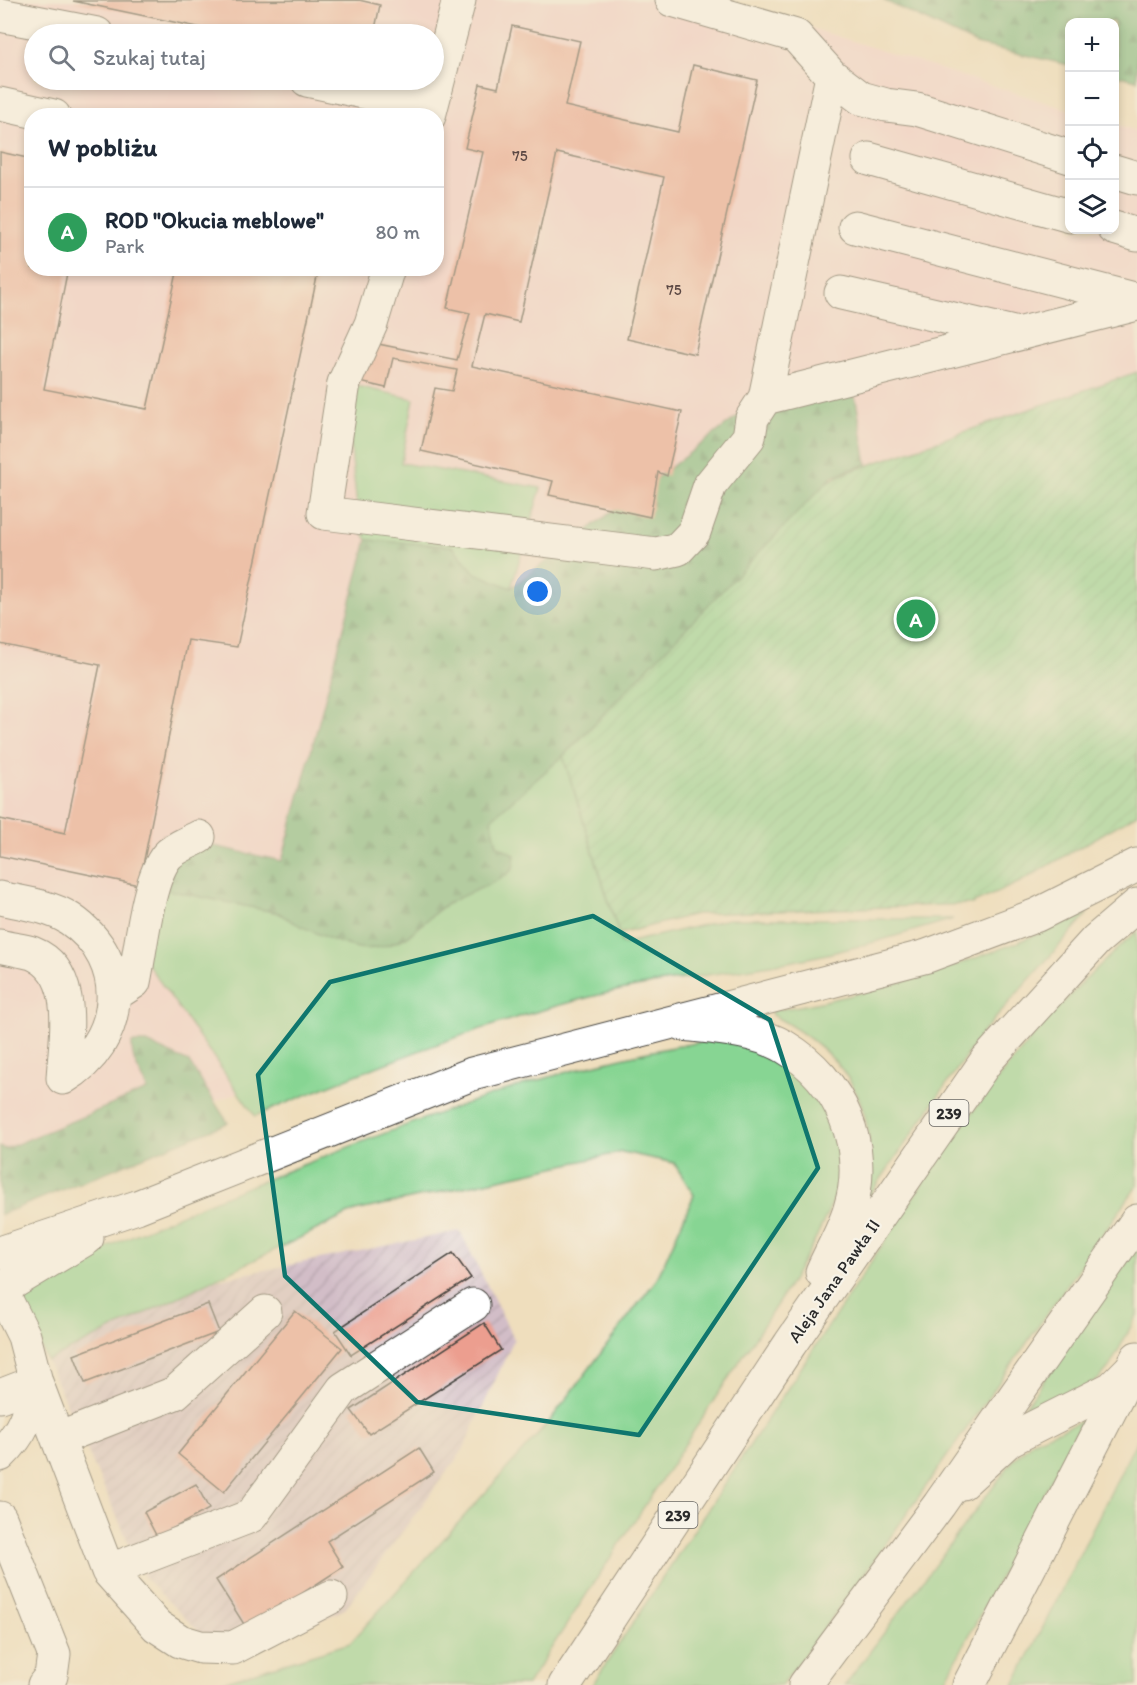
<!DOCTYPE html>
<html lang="pl">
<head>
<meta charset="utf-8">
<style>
	body { margin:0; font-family:Itim,sans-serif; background:#f6f6f7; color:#1f2937 }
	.controls { position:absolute; right:18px; top:18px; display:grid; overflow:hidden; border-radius:12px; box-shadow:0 3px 9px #0003 }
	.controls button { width:54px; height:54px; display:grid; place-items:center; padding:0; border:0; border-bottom:2px solid #e0e1e3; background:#fff; color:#1f2937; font:30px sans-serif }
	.you { position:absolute; left:538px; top:592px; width:21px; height:21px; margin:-15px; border:4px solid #fff; border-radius:50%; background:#1a73e8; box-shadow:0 0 0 9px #1a73e833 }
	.badge { display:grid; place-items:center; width:39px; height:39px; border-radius:50%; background:#ea580c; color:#fff; font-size:20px; font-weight:700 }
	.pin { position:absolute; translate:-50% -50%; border:3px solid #fff; box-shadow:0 2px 6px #0006 }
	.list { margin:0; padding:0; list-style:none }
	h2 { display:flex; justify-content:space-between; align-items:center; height:78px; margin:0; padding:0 24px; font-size:26px }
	h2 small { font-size:20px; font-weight:400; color:#747a83 }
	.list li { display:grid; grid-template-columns:39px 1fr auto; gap:18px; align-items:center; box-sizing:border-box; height:90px; padding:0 24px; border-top:2px solid #e0e1e3 }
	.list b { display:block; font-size:22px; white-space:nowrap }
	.list p { margin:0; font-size:20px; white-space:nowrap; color:#747a83 }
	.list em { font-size:20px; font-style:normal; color:#747a83 }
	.icon { flex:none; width:33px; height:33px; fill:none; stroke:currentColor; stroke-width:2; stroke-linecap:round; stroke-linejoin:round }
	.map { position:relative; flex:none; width:1137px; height:1685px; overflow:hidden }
	.search { position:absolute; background:#fff; box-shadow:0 3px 9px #0003; left:24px; top:24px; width:420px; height:66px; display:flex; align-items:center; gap:15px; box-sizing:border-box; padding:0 21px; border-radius:33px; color:#747a83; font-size:22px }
	.panel { position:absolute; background:#fff; box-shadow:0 3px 9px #0003; left:24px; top:108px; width:420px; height:168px; border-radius:24px }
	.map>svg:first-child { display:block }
</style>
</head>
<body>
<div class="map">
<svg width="1137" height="1685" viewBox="0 0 1137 1685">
	<defs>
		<pattern id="industrial-furrows" width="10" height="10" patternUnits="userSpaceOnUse" patternTransform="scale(1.5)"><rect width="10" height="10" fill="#d2bdc7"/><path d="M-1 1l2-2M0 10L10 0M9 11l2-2" fill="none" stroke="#b4a3ab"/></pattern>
		<pattern id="forest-firs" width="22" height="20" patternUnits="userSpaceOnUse" patternTransform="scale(1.5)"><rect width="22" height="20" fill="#6db67d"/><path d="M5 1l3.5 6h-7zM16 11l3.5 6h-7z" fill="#5a9467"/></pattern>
		<pattern id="garden-furrows" width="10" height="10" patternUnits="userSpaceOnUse" patternTransform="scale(1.5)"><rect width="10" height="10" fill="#87d593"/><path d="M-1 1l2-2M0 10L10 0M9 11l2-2" fill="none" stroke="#75b77f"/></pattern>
	</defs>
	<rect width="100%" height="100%" fill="#f7f3e8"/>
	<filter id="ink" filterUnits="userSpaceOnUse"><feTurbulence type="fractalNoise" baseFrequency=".0167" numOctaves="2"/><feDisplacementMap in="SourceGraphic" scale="12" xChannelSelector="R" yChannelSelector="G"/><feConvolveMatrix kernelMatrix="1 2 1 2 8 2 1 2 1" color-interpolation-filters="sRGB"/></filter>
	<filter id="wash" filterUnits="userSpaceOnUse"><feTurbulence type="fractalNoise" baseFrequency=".008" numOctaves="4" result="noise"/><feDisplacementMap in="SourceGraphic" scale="24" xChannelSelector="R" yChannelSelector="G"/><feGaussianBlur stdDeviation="1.35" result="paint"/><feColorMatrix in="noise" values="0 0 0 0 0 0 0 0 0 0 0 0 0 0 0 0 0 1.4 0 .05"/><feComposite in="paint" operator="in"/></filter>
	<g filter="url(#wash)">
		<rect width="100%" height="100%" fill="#efdebd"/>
		<path fill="#f7cfd3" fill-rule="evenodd" d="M 0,0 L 723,0 L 1069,110 L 1070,230 L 1114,230 L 1115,124 L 1137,131 L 1137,372 L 833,476 L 563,756 L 622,944 L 0,1185 ZM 34,34 L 434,34 L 434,80 L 34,80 ZM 32,116 L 436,116 L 436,268 L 32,268 Z"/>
		<path fill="url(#industrial-furrows)" d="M 460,1231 L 514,1339 L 463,1450 L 345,1609 L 239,1657 L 197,1630 L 144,1577 L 47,1361 L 214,1280 Z"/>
		<path fill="#87d593" stroke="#59805f" stroke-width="1.5" d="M 344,383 L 414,399 L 401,463 L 541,488 L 511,588 L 475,573 L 452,546 L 367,540 L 359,526 Z
			M 563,756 L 622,944 L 728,919 L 953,919 C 902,934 851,950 799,960 C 740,971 679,978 620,990 C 494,1018 373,1067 255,1116 L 146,962 L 148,886 L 279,913 C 315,941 365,934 409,935 L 432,913 L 457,898 L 497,845 L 490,819 Z
			M 1088,913 L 982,1033 L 865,1202 C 882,1112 853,1057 772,1015 L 771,1011 C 886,993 982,959 1088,913 Z
			M 1137,931 L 1137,1186 L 870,1566 L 782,1685 L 592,1685 L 944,1151 C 1001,1071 1062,996 1137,931 Z
			M 721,1039 L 741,1041 L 804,1071 L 841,1137 L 840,1178 L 835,1197 L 814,1242 L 789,1286 L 527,1685 L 213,1685 L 350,1643 L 549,1422 L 657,1279 L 694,1195 L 674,1163 L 622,1152 L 355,1211 L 47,1361 L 20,1300 L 22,1290 C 112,1241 204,1204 300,1166 C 437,1112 574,1060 721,1039 Z
			M 1137,1247 L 1137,1315 L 1110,1366 L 1099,1379 L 1025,1421 L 1020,1414 Z
			M 1082,1421 L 943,1685 L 845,1685 L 1014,1459 L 1033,1441 Z
			M 1137,1440 L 1137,1685 L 1014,1685 L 1121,1472 Z"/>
		<path fill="url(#forest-firs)" stroke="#4c7054" stroke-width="1.5" d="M 883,0 L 1137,0 L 1137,80 L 1115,75 L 1114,22 L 1070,22 L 1069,65 L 976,44 Z
			M 850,383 L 856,400 L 867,464 L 833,476 L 563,756 L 491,819 L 497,845 L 515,855 L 513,869 C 495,886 471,890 449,903 C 432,912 422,927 406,937 C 394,944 373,951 358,948 C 337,943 296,926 279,913 L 148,886 L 163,835 L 282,861 L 367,540 L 452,546 L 475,573 L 511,588 L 745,411 Z
			M 132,1043 L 147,1043 L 189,1062 L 228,1123 L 0,1215 L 0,1147 L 5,1149 L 147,1090 C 142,1069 131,1067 132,1043 Z"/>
		<path fill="url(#garden-furrows)" stroke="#59805f" stroke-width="1.5" d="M 1137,372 L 1137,814 L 1020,882 L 972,904 L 696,914 L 619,934 L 563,756 L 826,483 L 840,475 Z"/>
		<g id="blocks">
			<path fill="#ec9e8f" d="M 359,0 L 380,5 L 374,34 L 231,34 L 73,1 Z
				M 512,26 L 580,41 L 565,106 L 678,132 L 693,65 L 757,80 L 695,354 L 627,339 L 664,177 L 557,153 L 519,322 L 485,314 L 472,366 L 682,412 L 667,476 L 658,472 L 650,517 L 549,495 L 553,481 L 421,451 L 435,388 L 452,391 L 457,370 L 393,358 L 386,388 L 360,382 L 368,342 L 457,360 L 470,313 L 447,308 L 483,152 L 465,148 L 480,84 L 498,88 Z
				M 0,152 L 32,159 L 32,268 L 68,268 L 44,389 L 147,409 L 178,268 L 319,268 L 237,647 L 188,640 L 139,885 L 0,856 L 0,819 L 65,833 L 100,665 L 0,644 Z
				M 453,1253 L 471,1278 L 351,1355 L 335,1331 Z
				M 208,1304 L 219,1332 L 85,1383 L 74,1355 Z
				M 295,1311 L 342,1348 L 224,1492 L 178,1454 Z
				M 484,1323 L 501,1350 L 369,1434 L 351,1410 Z
				M 419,1448 L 434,1472 L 327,1541 L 343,1567 L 247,1629 L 216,1580 Z
				M 196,1484 L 209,1509 L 157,1537 L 144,1512 Z"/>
		</g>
	</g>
	<g filter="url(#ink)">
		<use href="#blocks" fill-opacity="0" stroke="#484641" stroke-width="1.5"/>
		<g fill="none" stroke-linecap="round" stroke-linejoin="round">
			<g stroke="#484641" stroke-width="35">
				<path id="minor" d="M 672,0 L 796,36 L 832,76 L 861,98 L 886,105 L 917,109 L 1070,157
					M 0,15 L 97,34
					M 307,80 L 431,106
					M 0,104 L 54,116
					M 429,116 L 459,0
					M 869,159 L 1070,216
					M 1114,171 L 1137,178
					M 855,227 L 1137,300
					M 1114,228 L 1137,235
					M 388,268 L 371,324 L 344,383 L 324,513 L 656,554 L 678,549 L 694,532 L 710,485 L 749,437 L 752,418 L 765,398 L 1137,304
					M 841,293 L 1014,333
					M 765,398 L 832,76
					M 0,898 C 23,903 50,906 70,919 C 132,961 125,1042 63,1078
					M 0,946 C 10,949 22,950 32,953 C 80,972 65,1039 63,1078
					M 114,995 L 134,982 C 141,950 147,880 167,856 C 174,848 190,842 199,837
					M 0,1288 L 24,1336 L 36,1382 L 108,1571 L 157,1626 L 180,1641 L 200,1647 L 233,1648 L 331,1597
					M 0,1396 L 36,1382
					M 58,1439 L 175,1393 L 265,1312
					M 0,1455 C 24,1432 29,1414 36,1382
					M 962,1483 L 1009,1440 L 1112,1388 L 1132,1368
					M 0,1518 L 54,1654 L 51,1676 L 44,1685
					M 108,1571 L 251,1516 L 343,1389 L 473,1305"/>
			</g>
			<g stroke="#484641" stroke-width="35">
				<path id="major" d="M 683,1024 C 717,1028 756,1030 785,1047 C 841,1080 869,1148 850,1209 C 844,1230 831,1251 822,1272
					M 0,1253 L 137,1207 L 472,1074 L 927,956 L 1037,915 L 1137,865
					M 2,1289 L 87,1238
					M 565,1685 L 790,1344 L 987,1060 L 1096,940 L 1137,905
					M 805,1685 L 939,1505 L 1137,1221
					M 969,1685 L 1137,1358"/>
			</g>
			<use href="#minor" stroke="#fff" stroke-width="33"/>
			<use href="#major" stroke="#fff" stroke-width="33"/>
		</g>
	</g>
	<path d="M0 0H1137V1685H0ZM 593,916 L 770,1020 L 818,1168 L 639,1435 L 417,1402 L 285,1276 L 258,1075 L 330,982 Z" fill="#efdebd" fill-opacity=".55" fill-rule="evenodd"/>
	<path fill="none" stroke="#0f766e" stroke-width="4.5" stroke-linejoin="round" d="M 593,916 L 770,1020 L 818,1168 L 639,1435 L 417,1402 L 285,1276 L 258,1075 L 330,982 Z"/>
	<g text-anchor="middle" stroke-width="4.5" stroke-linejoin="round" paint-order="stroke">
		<g font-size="15" fill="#5b4844">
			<text x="520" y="161">75</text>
			<text x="674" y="295">75</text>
		</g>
		<g fill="#f7f3e8" stroke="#686764" stroke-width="1.5">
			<rect x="929.5" y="1100" width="39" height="26" rx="4.5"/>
			<rect x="658.5" y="1502" width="39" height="26" rx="4.5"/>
		</g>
		<g font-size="16" font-weight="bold" fill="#2b2b2b">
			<text x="949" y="1119">239</text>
			<text x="678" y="1521">239</text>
		</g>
		<g font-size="18" fill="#2b2b2b" stroke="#f7f3e8">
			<text transform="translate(834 1281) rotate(-55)" y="6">Aleja Jana Pawła II</text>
		</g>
	</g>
</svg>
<div class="controls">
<button>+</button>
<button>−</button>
<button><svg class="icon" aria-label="locate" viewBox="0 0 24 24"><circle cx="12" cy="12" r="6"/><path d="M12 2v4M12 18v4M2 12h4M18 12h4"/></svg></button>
<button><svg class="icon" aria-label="layers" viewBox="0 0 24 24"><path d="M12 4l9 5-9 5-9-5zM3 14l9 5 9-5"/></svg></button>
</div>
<div class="you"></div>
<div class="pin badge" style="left:916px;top:619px;background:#2e9e5b">A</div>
<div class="search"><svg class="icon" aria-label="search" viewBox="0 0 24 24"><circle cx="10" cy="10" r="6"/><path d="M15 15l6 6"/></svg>Szukaj tutaj</div>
<section class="panel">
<h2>W pobliżu<small></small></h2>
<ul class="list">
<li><span class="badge" style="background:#2e9e5b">A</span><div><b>ROD &quot;Okucia meblowe&quot;</b><p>Park</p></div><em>80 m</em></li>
</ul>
</section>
</div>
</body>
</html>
